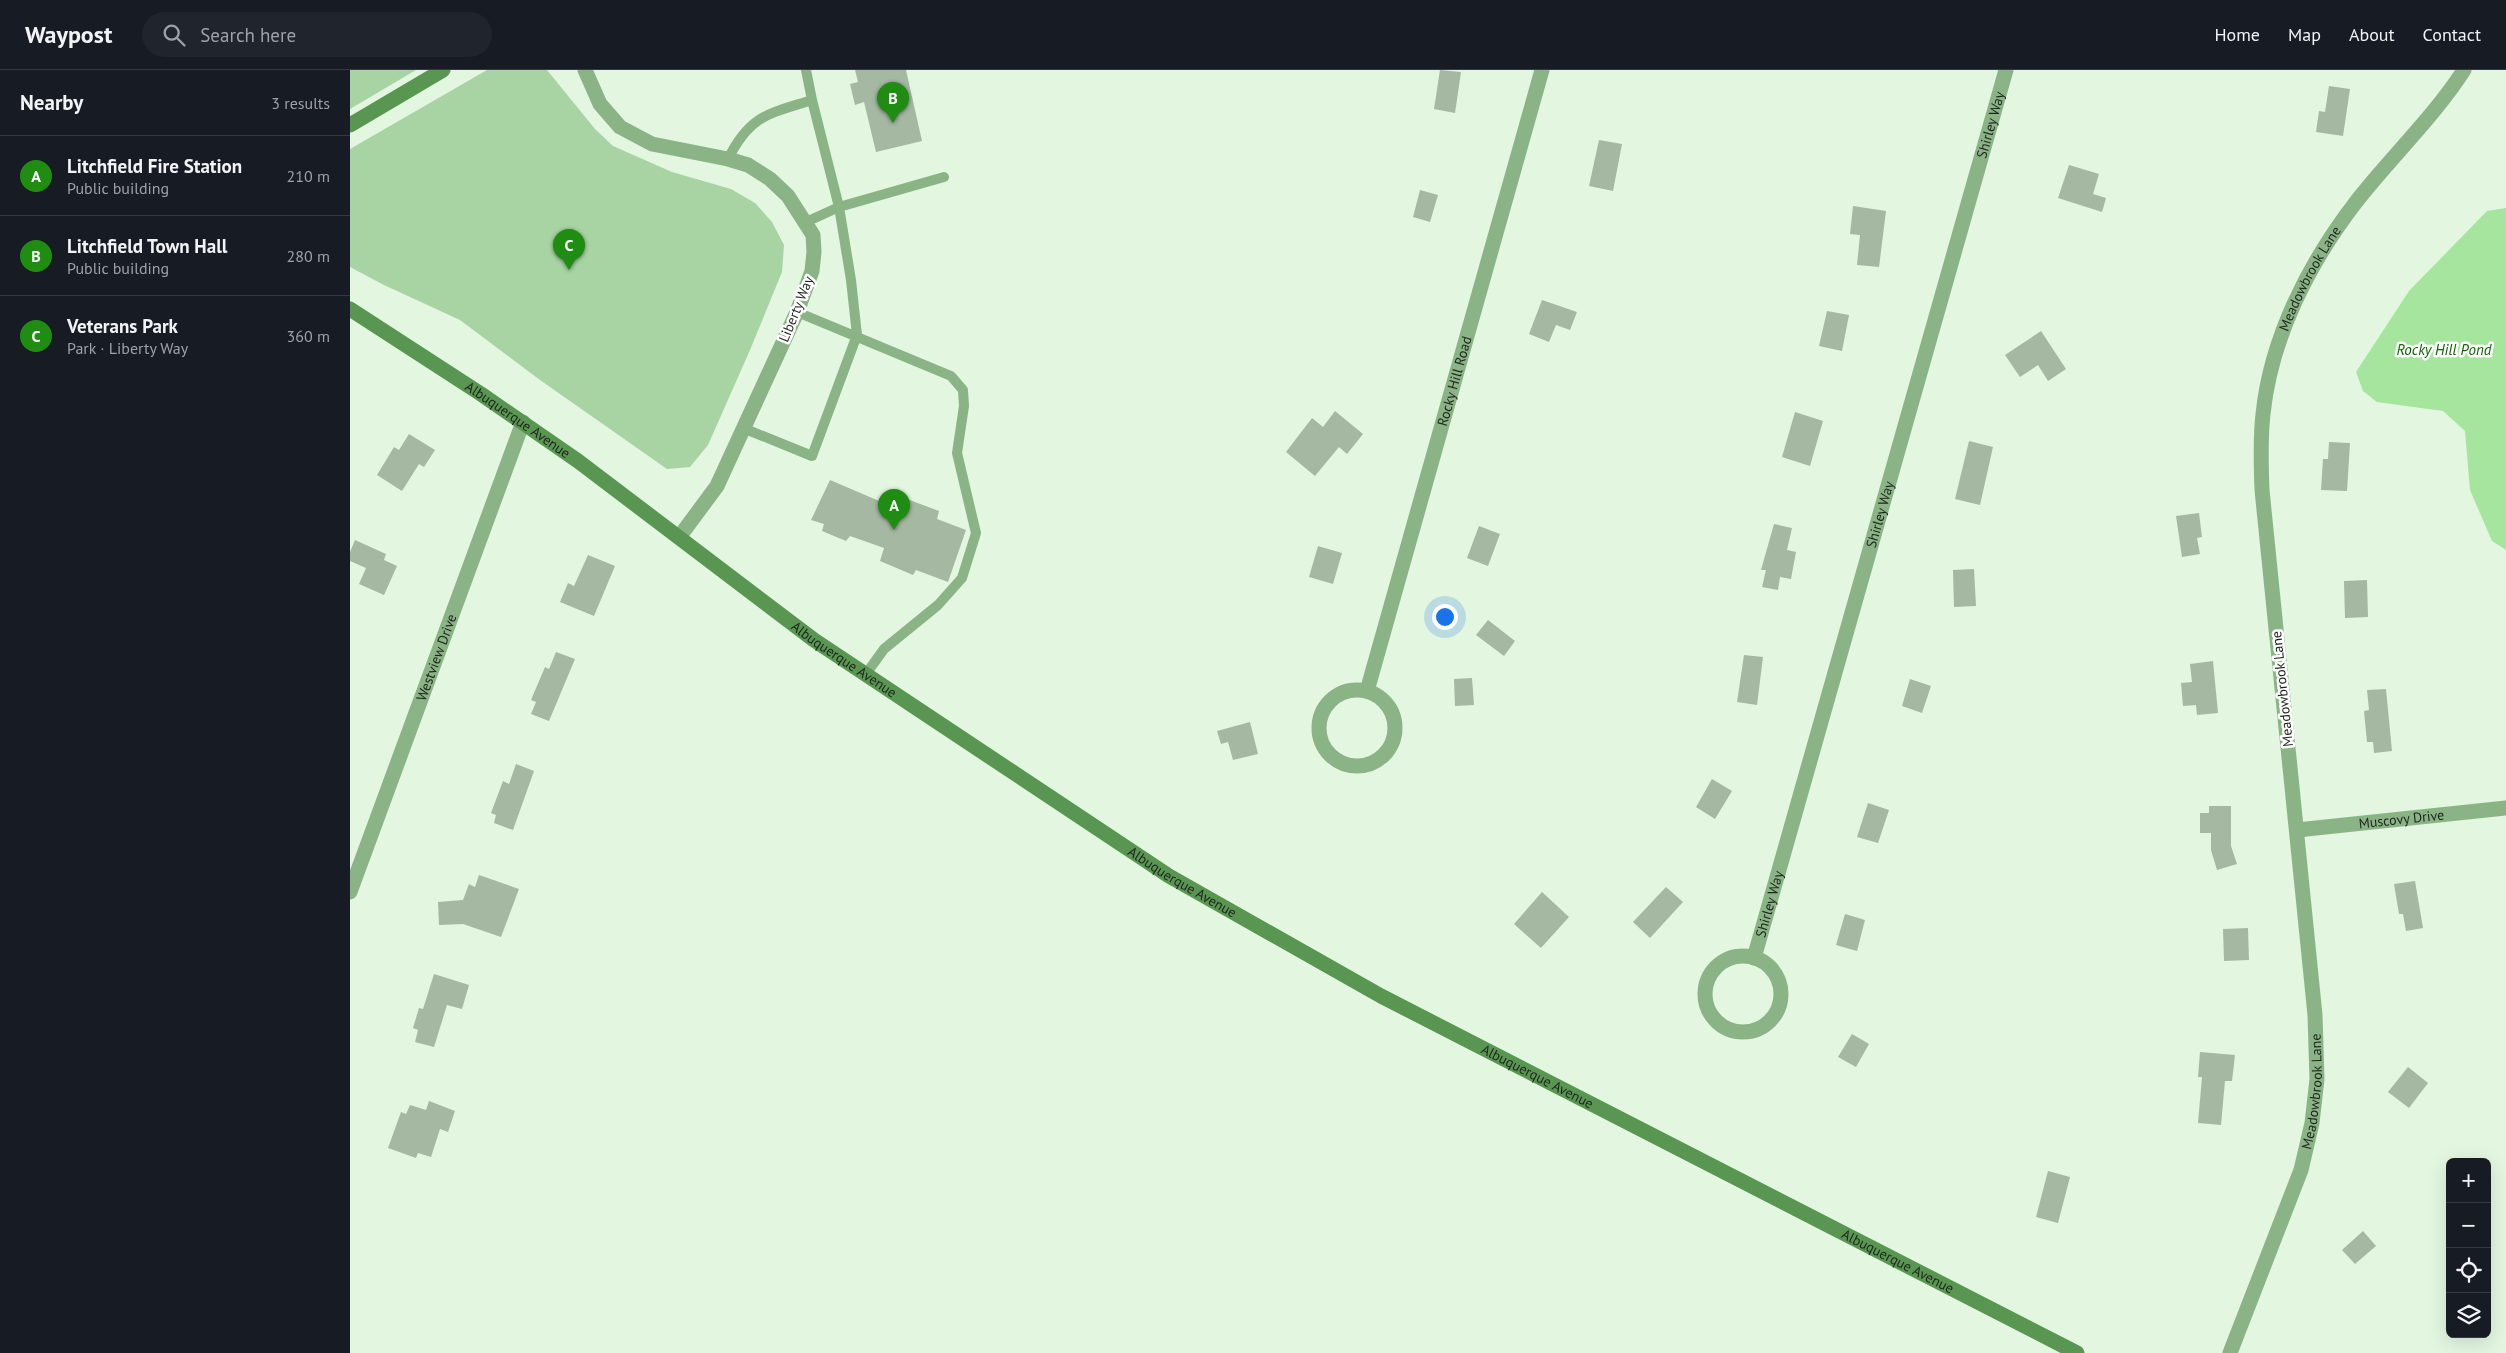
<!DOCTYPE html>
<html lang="en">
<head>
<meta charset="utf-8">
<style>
	body { margin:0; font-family:"PT Sans",sans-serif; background:#20242c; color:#f1f3f6 }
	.controls { position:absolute; right:15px; bottom:15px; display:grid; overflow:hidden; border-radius:8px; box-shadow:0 5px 20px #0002 }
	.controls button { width:45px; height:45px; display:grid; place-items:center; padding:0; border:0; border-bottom:1px solid #363941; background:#171b24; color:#f1f3f6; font:25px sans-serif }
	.you { position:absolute; left:1094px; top:546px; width:18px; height:18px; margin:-12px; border:4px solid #fff; border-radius:50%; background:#1a73e8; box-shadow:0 0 0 8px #1a73e833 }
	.badge { display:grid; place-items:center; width:32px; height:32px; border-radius:50%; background:#1f8d12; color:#fff; font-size:16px; font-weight:700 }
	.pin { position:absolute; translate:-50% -41px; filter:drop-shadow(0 1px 2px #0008) }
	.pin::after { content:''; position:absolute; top:26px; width:18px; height:15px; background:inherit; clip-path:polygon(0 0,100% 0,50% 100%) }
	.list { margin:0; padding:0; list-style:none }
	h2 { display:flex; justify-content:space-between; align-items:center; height:65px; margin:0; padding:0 20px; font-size:21px }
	h2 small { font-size:16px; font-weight:400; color:#9ea1a6 }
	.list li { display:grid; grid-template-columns:32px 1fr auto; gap:15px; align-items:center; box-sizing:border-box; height:80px; padding:0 20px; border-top:1px solid #363941 }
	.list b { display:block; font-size:19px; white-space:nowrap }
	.list p { margin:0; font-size:16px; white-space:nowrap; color:#9ea1a6 }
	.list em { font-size:16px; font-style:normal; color:#9ea1a6 }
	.icon { flex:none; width:28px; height:28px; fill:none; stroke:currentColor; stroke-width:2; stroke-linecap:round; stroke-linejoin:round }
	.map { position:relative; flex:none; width:2156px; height:1283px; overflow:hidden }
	header { display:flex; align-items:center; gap:30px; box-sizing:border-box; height:70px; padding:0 25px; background:#171b24; border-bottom:1px solid #363941 }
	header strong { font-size:24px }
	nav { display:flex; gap:28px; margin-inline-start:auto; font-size:18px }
	.search { width:350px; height:45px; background:#20242c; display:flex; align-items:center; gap:12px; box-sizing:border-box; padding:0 18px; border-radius:28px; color:#9ea1a6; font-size:19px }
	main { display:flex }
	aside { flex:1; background:#171b24 }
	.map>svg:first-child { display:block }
</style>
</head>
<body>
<header>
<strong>Waypost</strong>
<div class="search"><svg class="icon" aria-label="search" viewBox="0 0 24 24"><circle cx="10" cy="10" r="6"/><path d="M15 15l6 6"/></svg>Search here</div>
<nav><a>Home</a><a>Map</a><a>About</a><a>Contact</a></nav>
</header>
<main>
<aside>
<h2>Nearby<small>3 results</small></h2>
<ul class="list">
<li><span class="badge">A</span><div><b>Litchfield Fire Station</b><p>Public building</p></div><em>210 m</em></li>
<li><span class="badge">B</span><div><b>Litchfield Town Hall</b><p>Public building</p></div><em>280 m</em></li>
<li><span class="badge">C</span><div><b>Veterans Park</b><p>Park · Liberty Way</p></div><em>360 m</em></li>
</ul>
</aside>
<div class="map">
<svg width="2156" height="1283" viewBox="0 0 2156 1283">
	<rect width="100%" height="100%" fill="#e2f6e0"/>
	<path fill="#a7d4a2" d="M 0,0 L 66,0 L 0,39 Z
		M 137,0 L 197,0 L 245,59 L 263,76 L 322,102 L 381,119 L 405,133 L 422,152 L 434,175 L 432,202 L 400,280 L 358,375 L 340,397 L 317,399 L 190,310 L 110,250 L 34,215 L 0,197 L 0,79 Z"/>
	<path fill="#a6e59e" d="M 2156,138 L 2156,480 L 2142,471 L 2120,420 L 2115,361 L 2093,341 L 2027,332 L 2013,321 L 2006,302 L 2059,221 L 2137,141 Z"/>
	<path fill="#a5b8a2" d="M 505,0 L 556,0 L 572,71 L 526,82 L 514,32 L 505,35 L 500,14 L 508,12 Z
		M 1090,0 L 1111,2 L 1105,43 L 1084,39 Z
		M 1979,16 L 2000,19 L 1993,66 L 1966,62 L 1969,41 L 1975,42 Z
		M 1249,70 L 1272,74 L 1263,121 L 1239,116 Z
		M 1719,95 L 1749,104 L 1743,124 L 1756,128 L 1752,142 L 1708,128 Z
		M 1070,120 L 1088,125 L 1080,152 L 1063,147 Z
		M 1503,136 L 1536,141 L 1529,197 L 1507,195 L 1510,165 L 1500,164 Z
		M 1192,230 L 1227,242 L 1220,260 L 1206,255 L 1199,272 L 1179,264 Z
		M 1477,241 L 1499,245 L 1492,281 L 1469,276 Z
		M 1691,261 L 1716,299 L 1698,311 L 1688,295 L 1670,307 L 1655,285 Z
		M 985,341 L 1013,364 L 997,384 L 989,377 L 965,406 L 936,382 L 962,348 L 973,357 Z
		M 1445,342 L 1473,351 L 1460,396 L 1432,387 Z
		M 59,364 L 85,380 L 74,397 L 69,394 L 52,421 L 27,405 L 44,377 L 49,380 Z
		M 1619,371 L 1643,377 L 1630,435 L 1605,429 Z
		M 1979,372 L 2000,373 L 1997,421 L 1971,420 L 1973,389 L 1978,389 Z
		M 480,410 L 548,439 L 557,429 L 589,441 L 587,449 L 616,460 L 598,512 L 566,500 L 563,505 L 530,491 L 534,478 L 500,466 L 496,471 L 472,461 L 474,454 L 461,450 Z
		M 1849,443 L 1852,467 L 1847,468 L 1850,484 L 1832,487 L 1826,446 Z
		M 1424,454 L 1442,458 L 1437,480 L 1446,482 L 1441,509 L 1430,507 L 1428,520 L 1412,517 L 1416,500 L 1411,500 Z
		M 1129,456 L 1150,464 L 1138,496 L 1117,488 Z
		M 5,470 L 36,484 L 34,490 L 47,496 L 34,525 L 9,514 L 16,498 L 0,491 L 0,482 Z
		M 968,476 L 992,483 L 983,514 L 959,507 Z
		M 238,485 L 265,496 L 244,546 L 210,532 L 218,513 L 224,516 Z
		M 1624,499 L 1626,536 L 1604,537 L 1603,500 Z
		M 2017,510 L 2018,547 L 1995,548 L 1994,511 Z
		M 1138,550 L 1165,571 L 1154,586 L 1126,565 Z
		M 206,582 L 225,589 L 199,651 L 181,644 L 186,632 L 181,630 L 195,597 L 199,599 Z
		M 1394,585 L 1413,587 L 1407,635 L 1387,632 Z
		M 1863,591 L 1868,643 L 1847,645 L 1846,635 L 1833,636 L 1831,613 L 1842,612 L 1840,594 Z
		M 1122,608 L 1124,635 L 1105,636 L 1104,609 Z
		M 1560,609 L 1581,616 L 1572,643 L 1552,636 Z
		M 2036,619 L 2042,681 L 2024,683 L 2023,672 L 2017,672 L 2014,641 L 2019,640 L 2017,620 Z
		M 900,652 L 908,684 L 883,690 L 878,672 L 871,674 L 867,661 Z
		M 166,694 L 184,701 L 163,760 L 144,753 L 146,745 L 141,743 L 153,711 L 159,714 Z
		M 1362,709 L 1382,721 L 1365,749 L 1346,737 Z
		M 1518,733 L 1539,740 L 1528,773 L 1507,767 Z
		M 1859,736 L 1881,736 L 1881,776 L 1887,794 L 1867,800 L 1861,780 L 1861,763 L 1850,763 L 1850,743 L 1859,743 Z
		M 129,805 L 169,819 L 151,867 L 113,854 L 89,855 L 88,832 L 113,830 L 119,814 L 125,817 Z
		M 2065,811 L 2073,858 L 2056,861 L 2053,844 L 2049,844 L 2044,814 Z
		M 1316,817 L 1333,832 L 1300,868 L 1283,852 Z
		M 1192,822 L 1219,847 L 1191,878 L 1164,854 Z
		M 1495,844 L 1515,850 L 1507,881 L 1486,875 Z
		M 1898,858 L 1899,890 L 1874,891 L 1873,859 Z
		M 84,904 L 119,915 L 112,939 L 97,935 L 84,977 L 65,972 L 68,960 L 63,958 L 69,938 L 73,939 Z
		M 1502,964 L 1519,974 L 1506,997 L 1488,987 Z
		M 1850,982 L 1885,985 L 1882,1011 L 1875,1011 L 1871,1055 L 1848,1053 L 1852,1007 L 1848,1007 Z
		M 2058,997 L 2078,1013 L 2059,1038 L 2038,1022 Z
		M 79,1031 L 105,1041 L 98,1062 L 90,1059 L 81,1087 L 68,1083 L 66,1088 L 38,1078 L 51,1042 L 56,1044 L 60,1035 L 76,1040 Z
		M 1698,1101 L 1720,1107 L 1708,1153 L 1686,1147 Z
		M 2013,1161 L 2026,1176 L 2005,1194 L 1992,1180 Z"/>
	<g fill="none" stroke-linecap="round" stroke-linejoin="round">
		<path stroke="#8bb486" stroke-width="10" d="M 456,0 L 462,30
			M 378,89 C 400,45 418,44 462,30 L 489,137 L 456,152
			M 447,242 L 601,306 L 613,320 L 614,336 L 607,383 L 626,463 L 612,508 L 588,535 L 534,579 L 516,604
			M 393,358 L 462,386 L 507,265 L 501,210 L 489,137 L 594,107"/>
		<g stroke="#8bb486" stroke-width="15">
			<path d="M 235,0 L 250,34 L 270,57 L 302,74 L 378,89 L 398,95 L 420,109 L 438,126 L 463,165 L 464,182 L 462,201 L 447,242 L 367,416 L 330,466"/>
			<circle cx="1007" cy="658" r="38"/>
			<path id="s1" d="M 1017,621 L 1192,0"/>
			<path id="s2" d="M 1947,760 L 2156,738"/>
			<path id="s3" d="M 0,822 L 173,352"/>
			<circle cx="1393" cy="924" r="38"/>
			<path id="s4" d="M 1404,888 L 1656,0"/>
			<path id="s5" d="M 1880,1283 L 1951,1100 L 1962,1053 L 1967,1009 L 1965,945 L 1912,420 C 1911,395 1910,370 1913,344 C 1921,267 1959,193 2006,132 C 2041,87 2083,48 2114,0"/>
		</g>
		<g stroke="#589651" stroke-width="15">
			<path d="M 0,55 L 93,0"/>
			<path id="s6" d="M 0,239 L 131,324 L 228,391 L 464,570 L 819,806 L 1031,926 L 1727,1283"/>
		</g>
	</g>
	<g text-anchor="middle" stroke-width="5" stroke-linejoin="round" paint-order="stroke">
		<g font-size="14" fill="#1e251d" stroke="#fff">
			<text dy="5" stroke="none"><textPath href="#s4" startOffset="866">Shirley Way</textPath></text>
			<text dy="5" stroke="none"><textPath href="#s5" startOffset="1101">Meadowbrook Lane</textPath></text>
			<text transform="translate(446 239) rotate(-68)" y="5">Liberty Way</text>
			<text dy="5" stroke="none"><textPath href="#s1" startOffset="322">Rocky Hill Road</textPath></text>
			<text dy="5" stroke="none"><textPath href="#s6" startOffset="201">Albuquerque Avenue</textPath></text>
			<text dy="5" stroke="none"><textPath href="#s4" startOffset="461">Shirley Way</textPath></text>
			<text dy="5" stroke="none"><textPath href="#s3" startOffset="250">Westview Drive</textPath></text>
			<text dy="5" stroke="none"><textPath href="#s6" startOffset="606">Albuquerque Avenue</textPath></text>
			<text transform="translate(1932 619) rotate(-96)" y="5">Meadowbrook Lane</text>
			<text dy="5" stroke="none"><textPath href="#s2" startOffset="105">Muscovy Drive</textPath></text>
			<text dy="5" stroke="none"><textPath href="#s6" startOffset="1011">Albuquerque Avenue</textPath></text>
			<text dy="5" stroke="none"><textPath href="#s4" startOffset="56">Shirley Way</textPath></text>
			<text dy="5" stroke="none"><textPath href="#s6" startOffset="1416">Albuquerque Avenue</textPath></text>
			<text dy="5" stroke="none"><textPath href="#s5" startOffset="276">Meadowbrook Lane</textPath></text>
			<text dy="5" stroke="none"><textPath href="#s6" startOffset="1821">Albuquerque Avenue</textPath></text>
		</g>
		<g font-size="15" font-style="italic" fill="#0d6502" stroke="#fff">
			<text x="2094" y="285">Rocky Hill Pond</text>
		</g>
	</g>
</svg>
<div class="controls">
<button>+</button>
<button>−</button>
<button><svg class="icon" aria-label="locate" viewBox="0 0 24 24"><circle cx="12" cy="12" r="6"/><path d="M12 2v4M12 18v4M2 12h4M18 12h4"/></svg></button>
<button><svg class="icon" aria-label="layers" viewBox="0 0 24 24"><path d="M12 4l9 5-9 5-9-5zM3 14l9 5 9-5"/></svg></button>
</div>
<div class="you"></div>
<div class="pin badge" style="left:544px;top:460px">A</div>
<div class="pin badge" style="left:543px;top:53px">B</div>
<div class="pin badge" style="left:219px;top:200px">C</div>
</div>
</main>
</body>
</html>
